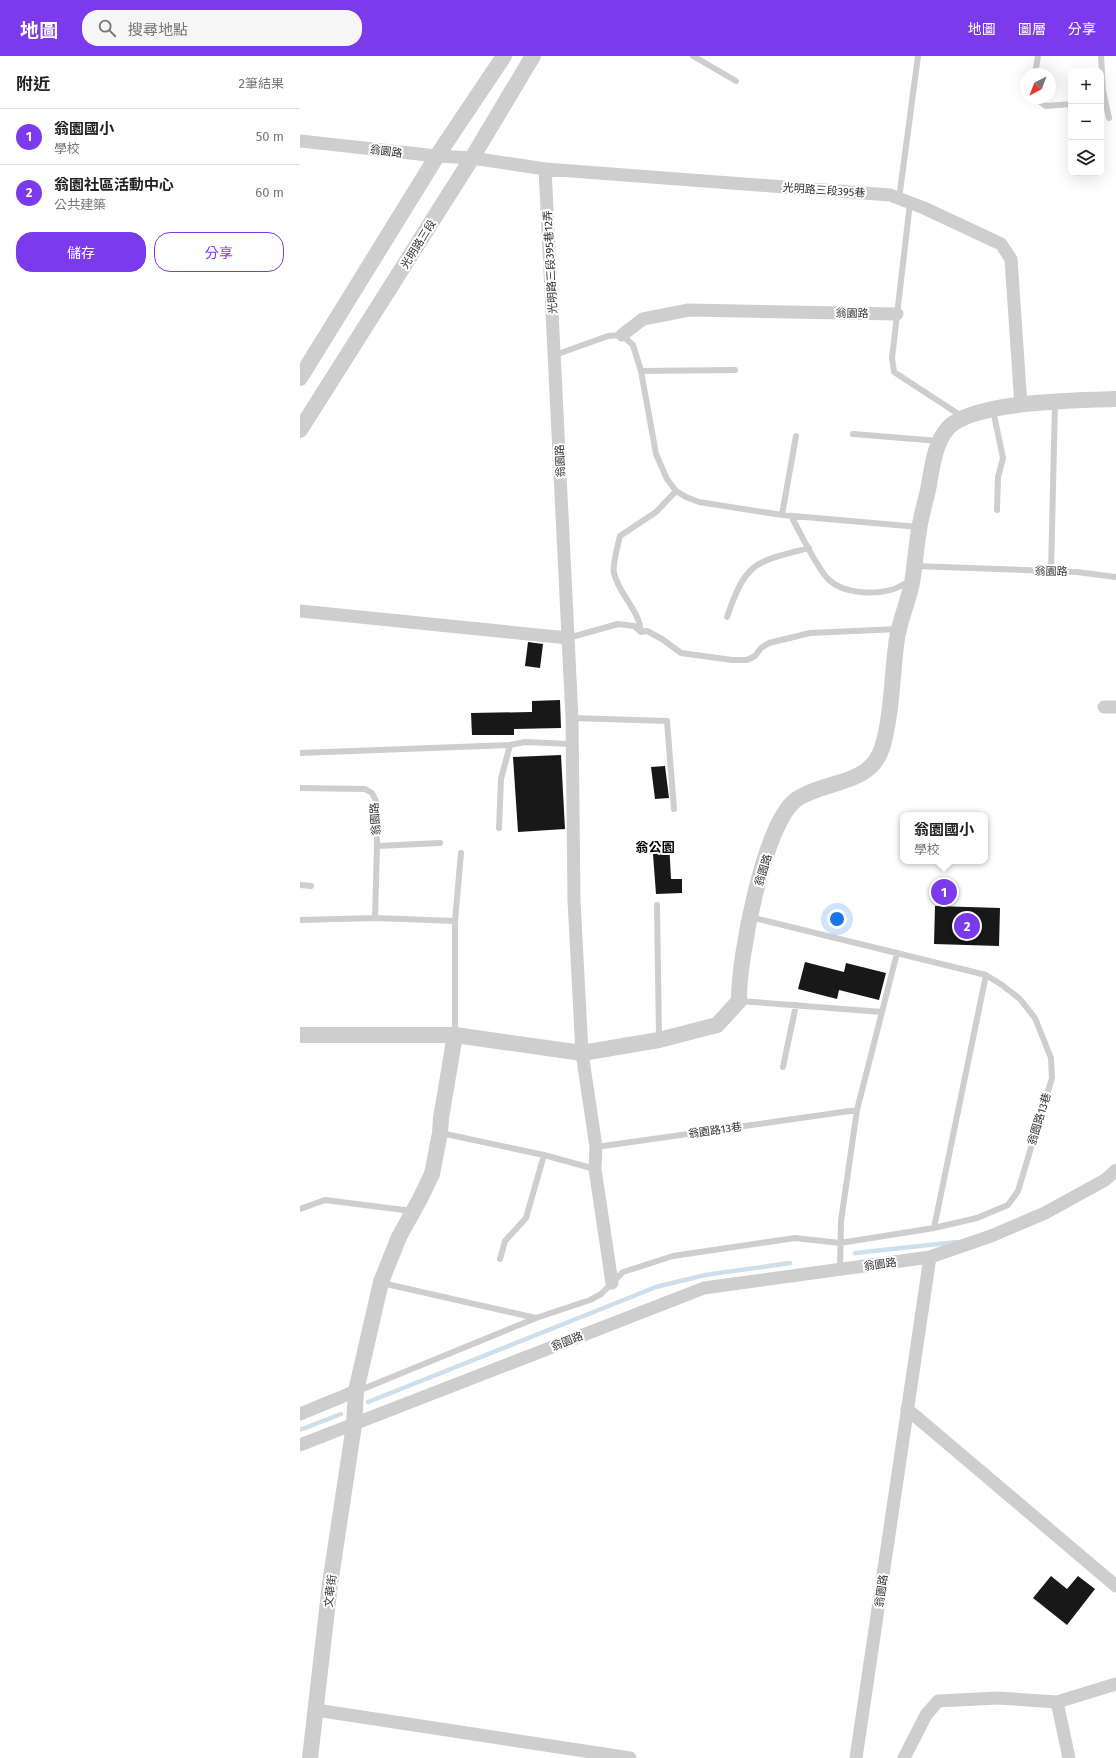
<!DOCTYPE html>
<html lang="zh-TW">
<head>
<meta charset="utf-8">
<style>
	body { margin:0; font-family:"Fira Sans","Noto Sans TC",sans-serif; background:#f6f6f6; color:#222 }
	.controls { position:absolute; right:12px; top:12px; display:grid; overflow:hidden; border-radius:8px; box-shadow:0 4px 16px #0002 }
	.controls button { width:36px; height:36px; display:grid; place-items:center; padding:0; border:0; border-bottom:1px solid #e0e0e0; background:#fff; color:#222; font:20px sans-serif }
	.compass { position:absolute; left:720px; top:12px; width:36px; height:36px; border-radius:50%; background:#fff; box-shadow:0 4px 16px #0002; rotate:222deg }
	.you { position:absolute; left:537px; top:863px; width:14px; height:14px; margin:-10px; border:3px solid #fff; border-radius:50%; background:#1a73e8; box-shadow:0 0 0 6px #1a73e833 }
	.badge { display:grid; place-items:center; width:26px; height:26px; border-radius:50%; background:#7c3aed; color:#fff; font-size:13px; font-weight:700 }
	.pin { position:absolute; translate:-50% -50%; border:2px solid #fff; box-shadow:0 1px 4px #0006 }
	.popup { position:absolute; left:600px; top:756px; width:88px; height:52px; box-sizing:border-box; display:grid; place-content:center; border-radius:8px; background:#fff; filter:drop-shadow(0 1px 3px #0005); font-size:13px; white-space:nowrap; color:#767676 }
	.popup b { font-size:15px; color:#222 }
	.popup::after { content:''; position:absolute; left:50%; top:100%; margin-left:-8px; border:8px solid transparent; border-top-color:#fff }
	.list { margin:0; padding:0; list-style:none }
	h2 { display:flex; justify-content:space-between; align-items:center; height:52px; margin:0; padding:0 16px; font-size:17px }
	h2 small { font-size:13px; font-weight:400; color:#767676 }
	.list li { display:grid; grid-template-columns:26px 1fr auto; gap:12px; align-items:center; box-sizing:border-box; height:56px; padding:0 16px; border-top:1px solid #e0e0e0 }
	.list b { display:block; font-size:15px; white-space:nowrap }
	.list p { margin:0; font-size:13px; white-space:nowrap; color:#767676 }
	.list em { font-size:13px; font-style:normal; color:#767676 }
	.actions { display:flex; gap:8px; padding:12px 16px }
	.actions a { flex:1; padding:9px 0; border:1px solid #7c3aed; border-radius:16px; text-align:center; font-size:14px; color:#7c3aed }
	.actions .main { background:#7c3aed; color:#fff }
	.icon { flex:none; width:22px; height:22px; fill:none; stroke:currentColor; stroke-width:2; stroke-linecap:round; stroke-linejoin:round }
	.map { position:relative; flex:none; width:816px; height:1702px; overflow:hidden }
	header { display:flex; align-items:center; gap:24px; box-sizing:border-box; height:56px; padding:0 20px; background:#7c3aed; color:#fff }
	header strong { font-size:19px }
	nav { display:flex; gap:22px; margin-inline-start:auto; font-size:14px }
	.search { width:280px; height:36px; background:#f6f6f6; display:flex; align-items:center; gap:10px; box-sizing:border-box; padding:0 14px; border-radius:16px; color:#767676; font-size:15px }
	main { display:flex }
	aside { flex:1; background:#fff }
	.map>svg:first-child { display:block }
</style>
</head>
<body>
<header>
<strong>地圖</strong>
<div class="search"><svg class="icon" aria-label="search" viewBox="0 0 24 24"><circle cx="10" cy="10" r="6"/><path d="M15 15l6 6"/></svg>搜尋地點</div>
<nav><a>地圖</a><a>圖層</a><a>分享</a></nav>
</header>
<main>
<aside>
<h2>附近<small>2筆結果</small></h2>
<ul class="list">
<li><span class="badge">1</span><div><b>翁園國小</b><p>學校</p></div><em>50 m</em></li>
<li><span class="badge">2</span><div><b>翁園社區活動中心</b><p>公共建築</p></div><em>60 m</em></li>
</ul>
<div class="actions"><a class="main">儲存</a><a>分享</a></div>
</aside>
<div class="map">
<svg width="816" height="1702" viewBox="0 0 816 1702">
	<rect width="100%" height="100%" fill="#fff"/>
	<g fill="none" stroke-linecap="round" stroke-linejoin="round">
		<path stroke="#cddeed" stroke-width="4.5" d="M 555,1197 L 657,1186
			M 68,1346 L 356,1231 L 405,1219 L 490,1207
			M 0,1374 L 41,1358"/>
	</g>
	<path fill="#181818" d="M 228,586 L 243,588 L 240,612 L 225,610 Z
		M 260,644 L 261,672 L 214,673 L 214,679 L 172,679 L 171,657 L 232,656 L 232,645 Z
		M 261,699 L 265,773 L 218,776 L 213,701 Z
		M 365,710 L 369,742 L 355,743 L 351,711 Z
		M 352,785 L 369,785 L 371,823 L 382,823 L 382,837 L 356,838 Z
		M 635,850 L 700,852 L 699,890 L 634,888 Z
		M 505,906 L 544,916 L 546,907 L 586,917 L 579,944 L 539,934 L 537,943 L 498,933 Z
		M 751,1520 L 767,1533 L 778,1520 L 795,1533 L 767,1569 L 733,1542 Z"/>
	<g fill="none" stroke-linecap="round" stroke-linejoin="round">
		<path stroke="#cecece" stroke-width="6" d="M 393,0 L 436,25
			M 801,0 L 803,35 L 809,62
			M 735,18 L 738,0
			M 735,42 L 746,50 L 771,48
			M 599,143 L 618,0
			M 610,147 L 592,302 L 594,316 L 663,361
			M 255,299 L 308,280 L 322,279 L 333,289 L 341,315 L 356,398 L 367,423 L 376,435 L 386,441 L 399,446 L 482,459 L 619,471
			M 341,315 L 435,314
			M 693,354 L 703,402 L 698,421 L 697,454
			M 553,378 L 639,385
			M 482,459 L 496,380
			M 491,460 C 500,476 517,513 529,524 C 544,538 575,539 594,533 C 600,531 606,527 611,524
			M 615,510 L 777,516 L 816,521
			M 751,515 L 755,347
			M 427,561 C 446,505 455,506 509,492
			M 341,576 C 339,553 319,539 314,517 C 312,509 318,489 320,480 L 356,456 L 376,435
			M 268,582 L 318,568 L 334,570 L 341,576 L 347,575 L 362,583 L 381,597 L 432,604 L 447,604 L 455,600 L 461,592 L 469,587 L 510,577 L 599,573
			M 272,662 L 367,665 L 374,753
			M 0,697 L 210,689
			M 0,732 L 65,733 L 72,737 L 76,745 L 77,790 L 75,862
			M 199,772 L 201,723 L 210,689 L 225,686 L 271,688
			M 77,790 L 140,787
			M 0,829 L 11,830
			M 357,849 L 359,982
			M 0,864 L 75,862 L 155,865
			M 440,945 L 582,956
			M 155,978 L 155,865 L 161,797
			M 483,1011 L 496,949
			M 141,1077 L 244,1099 L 295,1113
			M 296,1091 L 557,1054
			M 0,1153 L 25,1144 L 112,1155
			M 634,1172 L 686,919
			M 200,1203 L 205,1185 L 226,1162 L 244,1099
			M 540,1214 L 541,1165 L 557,1054 L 597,897
			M 82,1227 L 236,1262
			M 58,1335 L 236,1262 L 290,1244 L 301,1238 L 323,1216 L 373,1200 L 495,1182 L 540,1187 L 634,1172 L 677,1162 L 708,1149 L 718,1135 L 752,1022 L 751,1002 L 735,962 L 720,943 L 702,929 L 686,919 L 450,861"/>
		<path stroke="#cecece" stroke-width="13" d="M 0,85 L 137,100 L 172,102 L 245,113 L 590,139 L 624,152 L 701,188 L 711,203 L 721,350
			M 245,113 L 272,662 L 274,844 L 282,997 L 296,1091 L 295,1113 L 312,1227
			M 322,279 L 343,263 L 389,254 L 597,258
			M 0,555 L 268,582
			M 804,651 L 816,651
			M 607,1353 L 816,1530
			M 0,1358 L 56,1335
			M 0,1389 L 404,1232 L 630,1201 L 691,1180 L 745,1157 L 805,1124 L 816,1114
			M 757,1646 L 816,1628
			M 16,1654 L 330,1702
			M 556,1702 L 630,1201
			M 604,1702 L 626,1659 L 638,1645 L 698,1642 L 757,1646 L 769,1702"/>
		<path stroke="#cecece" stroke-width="16" d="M 0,322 L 137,100 L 204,0
			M 0,374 L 172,102 L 233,0
			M 0,979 L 155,979 L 282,997 L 359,984 L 417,969 L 439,945 C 438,905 464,765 497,743 C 525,724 570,730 582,692 C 592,660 592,617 597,582 C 600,564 608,546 612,527 C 615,509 616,491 619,474 C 621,460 625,447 628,434 C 632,413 634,388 648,372 C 673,345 779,344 816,343
			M 10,1702 L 30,1528 L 54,1369 L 56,1335 L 81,1226 L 99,1181 L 120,1143 L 132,1118 L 140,1077 L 141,1062 L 155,979"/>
	</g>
	<g text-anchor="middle" stroke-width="4" stroke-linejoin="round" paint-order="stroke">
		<g font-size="11" fill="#313131" stroke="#fff">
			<text transform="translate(86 95) rotate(7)" y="4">翁園路</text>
			<text transform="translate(524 134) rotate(4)" y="4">光明路三段395巷</text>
			<text transform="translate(118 188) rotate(-58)" y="4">光明路三段</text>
			<text transform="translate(250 206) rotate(-93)" y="4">光明路三段395巷12弄</text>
			<text transform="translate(552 257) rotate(1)" y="4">翁園路</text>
			<text transform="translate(260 405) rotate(-93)" y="4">翁園路</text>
			<text transform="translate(751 515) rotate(1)" y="4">翁園路</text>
			<text transform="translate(75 763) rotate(-94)" y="4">翁園路</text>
			<text transform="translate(463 814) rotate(-73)" y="4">翁園路</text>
			<text transform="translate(739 1063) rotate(-73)" y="4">翁園路13巷</text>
			<text transform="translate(415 1074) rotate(-8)" y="4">翁園路13巷</text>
			<text transform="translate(580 1208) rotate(-8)" y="4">翁園路</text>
			<text transform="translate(267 1285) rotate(-21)" y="4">翁園路</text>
			<text transform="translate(30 1535) rotate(-83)" y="4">文華街</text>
			<text transform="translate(581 1535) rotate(-82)" y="4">翁園路</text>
		</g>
		<g font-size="13" font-weight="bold" fill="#000" stroke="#fff">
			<text x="355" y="796">翁公園</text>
		</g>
	</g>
</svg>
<div class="controls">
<button>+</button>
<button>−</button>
<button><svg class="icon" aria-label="layers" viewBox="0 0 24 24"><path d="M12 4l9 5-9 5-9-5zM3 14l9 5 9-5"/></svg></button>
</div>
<svg class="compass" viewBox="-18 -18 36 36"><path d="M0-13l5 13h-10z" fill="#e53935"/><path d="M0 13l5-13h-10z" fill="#767676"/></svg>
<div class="you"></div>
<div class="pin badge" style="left:644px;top:836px">1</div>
<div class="popup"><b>翁園國小</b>學校</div>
<div class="pin badge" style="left:667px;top:870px">2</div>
</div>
</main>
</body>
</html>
